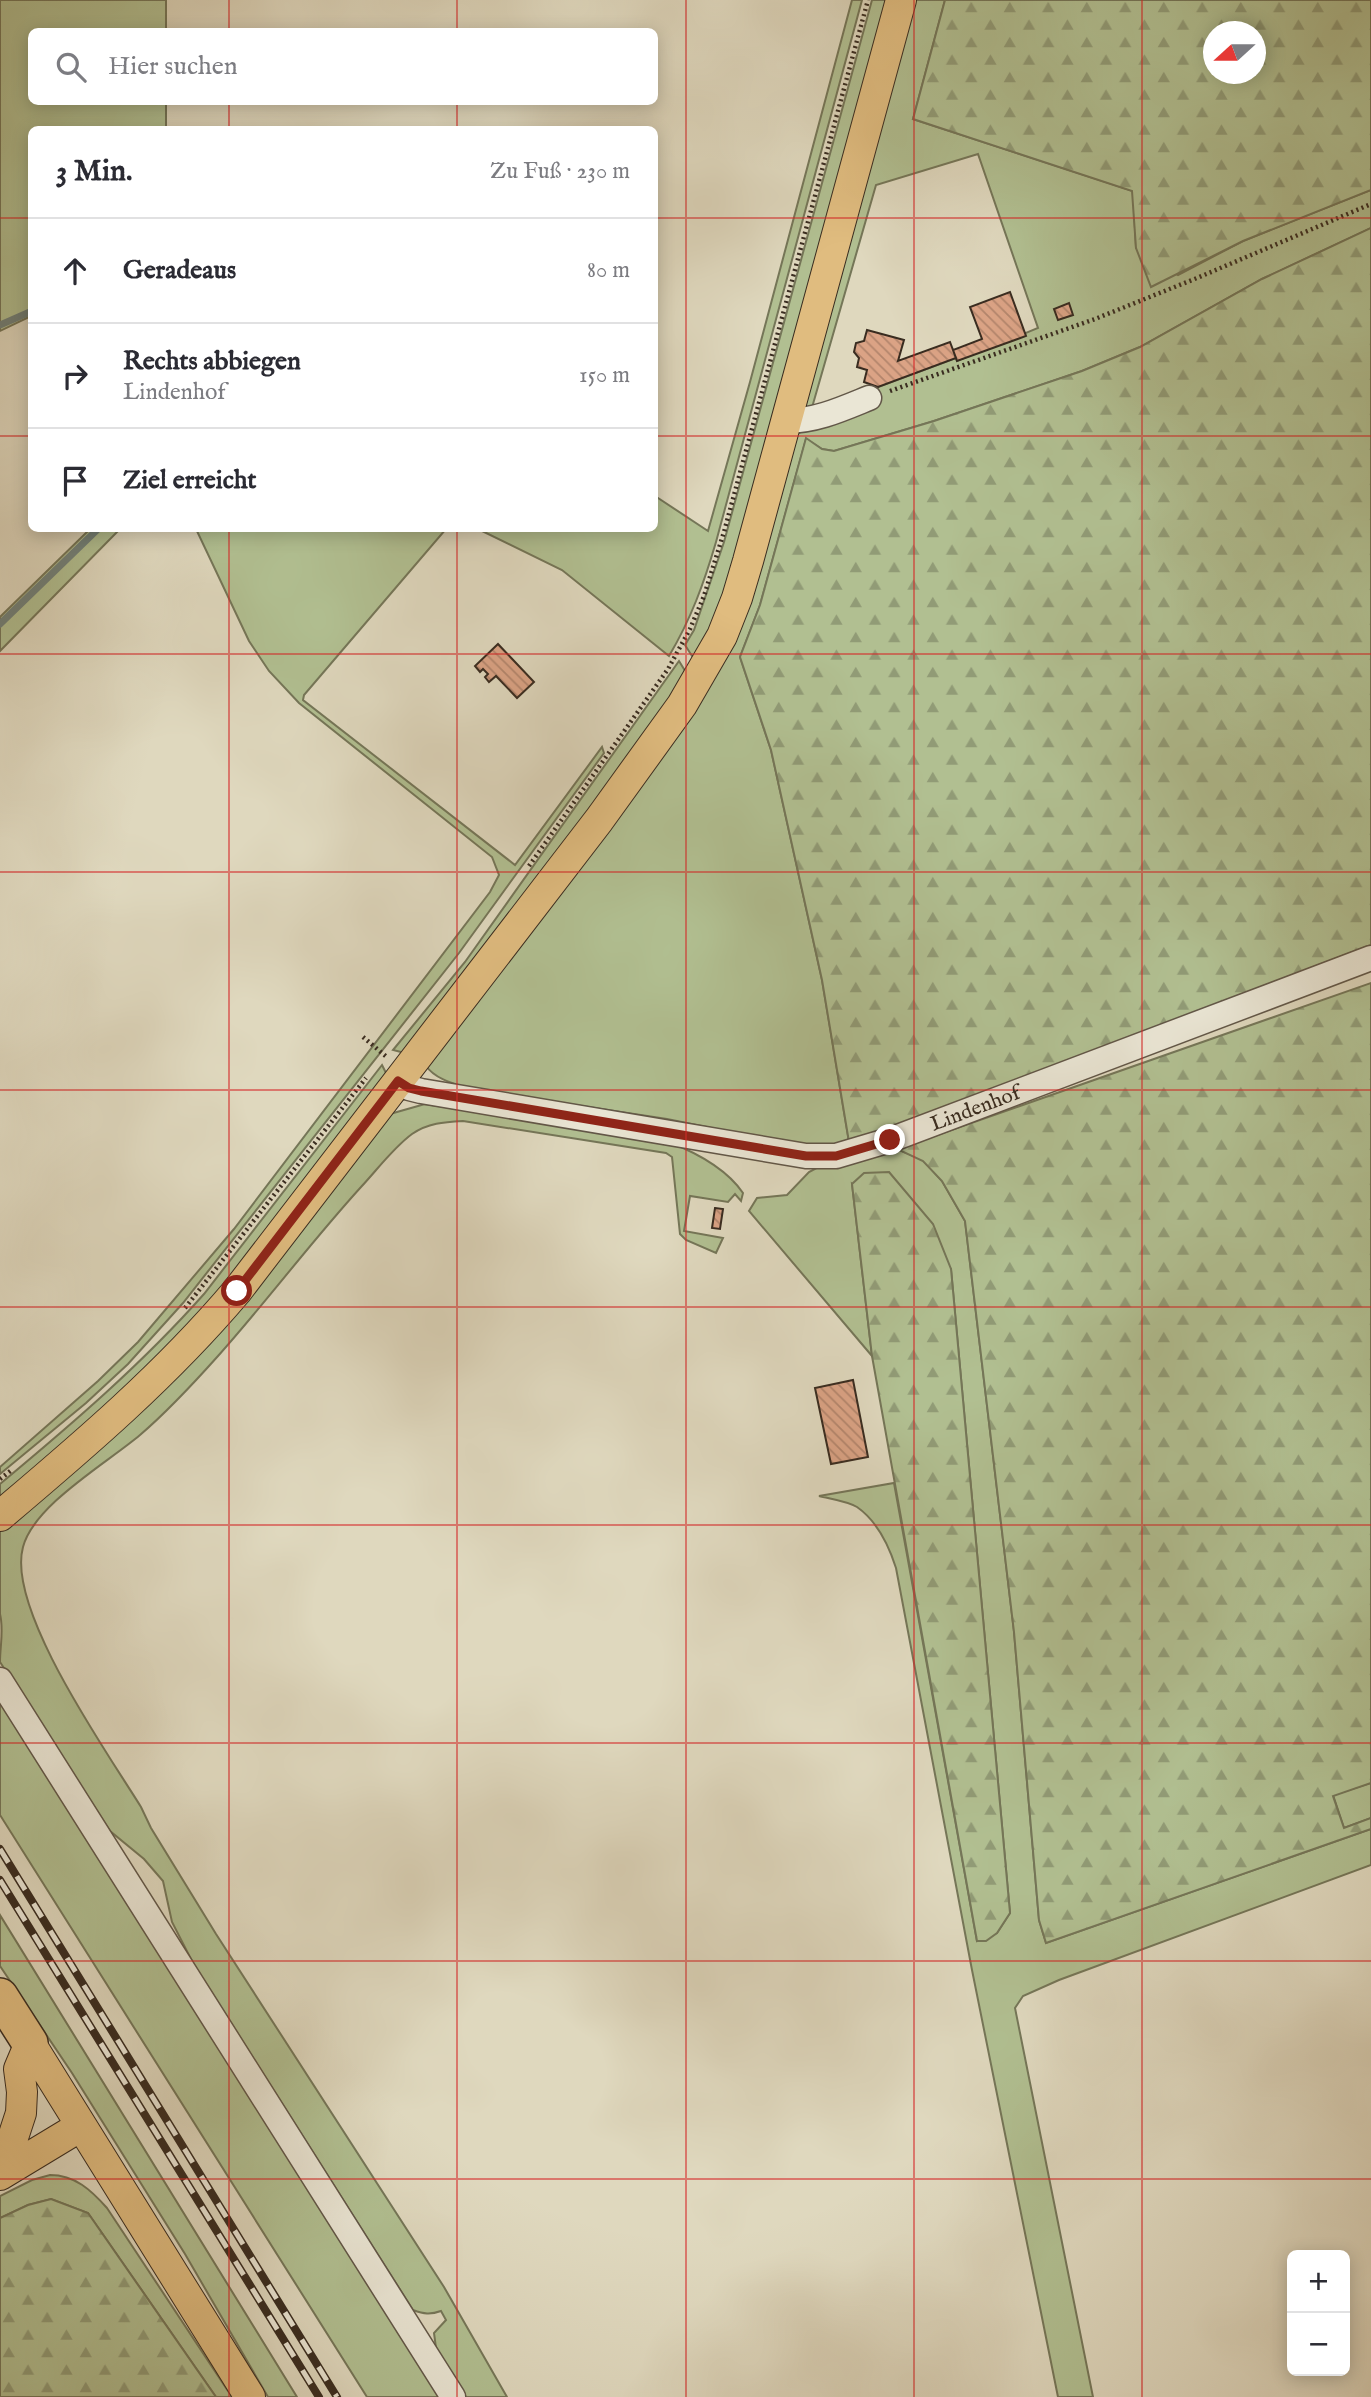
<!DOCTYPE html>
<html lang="de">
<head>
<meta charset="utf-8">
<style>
	body { margin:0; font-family:"IM FELL English",serif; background:#f7f7f7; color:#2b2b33 }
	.controls { position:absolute; right:21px; bottom:21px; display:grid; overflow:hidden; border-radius:10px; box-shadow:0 4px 18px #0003 }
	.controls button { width:63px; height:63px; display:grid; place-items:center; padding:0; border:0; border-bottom:2px solid #e1e1e2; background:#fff; color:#2b2b33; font:35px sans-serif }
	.compass { position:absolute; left:1203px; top:21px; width:63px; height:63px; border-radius:50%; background:#fff; box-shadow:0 4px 18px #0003; rotate:249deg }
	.stop { position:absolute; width:21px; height:21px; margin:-16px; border:5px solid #8f2418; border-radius:50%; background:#fff }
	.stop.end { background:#8f2418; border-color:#fff; box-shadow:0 2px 7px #0008 }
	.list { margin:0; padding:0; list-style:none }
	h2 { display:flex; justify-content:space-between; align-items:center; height:91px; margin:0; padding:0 28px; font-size:30px }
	h2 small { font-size:23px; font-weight:400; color:#7c7c81 }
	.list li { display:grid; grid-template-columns:46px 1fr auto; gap:21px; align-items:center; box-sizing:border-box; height:105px; padding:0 28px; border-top:2px solid #e1e1e2 }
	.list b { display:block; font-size:26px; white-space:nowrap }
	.list p { margin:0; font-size:23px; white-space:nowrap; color:#7c7c81 }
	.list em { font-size:23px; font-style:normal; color:#7c7c81 }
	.icon { flex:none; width:38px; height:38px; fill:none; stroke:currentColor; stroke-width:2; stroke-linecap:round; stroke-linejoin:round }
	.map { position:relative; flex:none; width:1371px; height:2397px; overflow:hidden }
	.search { position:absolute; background:#fff; box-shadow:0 4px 18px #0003; left:28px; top:28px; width:630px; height:77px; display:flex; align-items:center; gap:18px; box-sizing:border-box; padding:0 24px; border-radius:10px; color:#7c7c81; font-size:26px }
	.panel { position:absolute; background:#fff; box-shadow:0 4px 18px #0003; left:28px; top:126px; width:630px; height:406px; border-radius:10px }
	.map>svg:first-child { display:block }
</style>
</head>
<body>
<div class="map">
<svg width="1371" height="2397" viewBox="0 0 1371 2397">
	<defs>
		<pattern id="forest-firs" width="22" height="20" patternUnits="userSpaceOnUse" patternTransform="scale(1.75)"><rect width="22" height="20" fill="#b1bf91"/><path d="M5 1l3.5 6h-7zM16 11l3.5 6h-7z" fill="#919b76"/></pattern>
		<pattern id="building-back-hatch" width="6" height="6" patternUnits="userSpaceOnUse" patternTransform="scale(1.75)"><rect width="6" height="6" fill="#dba385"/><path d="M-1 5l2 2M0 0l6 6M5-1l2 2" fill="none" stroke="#b3856c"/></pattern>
	</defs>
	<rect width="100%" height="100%" fill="#dfd8be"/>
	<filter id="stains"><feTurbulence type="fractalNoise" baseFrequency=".00286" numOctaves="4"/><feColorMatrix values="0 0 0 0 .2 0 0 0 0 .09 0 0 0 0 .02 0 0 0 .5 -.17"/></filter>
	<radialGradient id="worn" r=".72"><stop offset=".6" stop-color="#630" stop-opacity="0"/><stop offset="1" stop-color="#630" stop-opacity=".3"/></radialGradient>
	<path fill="#b1bf91" stroke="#757658" stroke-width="2" d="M 0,0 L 166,0 L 166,31 L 32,32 L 32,102 L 166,102 L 166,128 L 168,129 L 32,130 L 31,316 L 0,331 Z
		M 852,0 L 862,0 L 716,542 C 704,583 691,619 669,656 L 562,570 L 478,529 L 654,528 L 655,496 L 708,531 L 750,382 Z
		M 872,0 L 889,0 L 727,592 L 697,655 L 692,656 L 685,645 L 694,630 L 724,542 Z
		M 909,0 L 945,0 L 913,119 L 1133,191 L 1136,248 L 1178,275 L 1243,241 L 1371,190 L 1371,228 L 1262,279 L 1140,347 L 1082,371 L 934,421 L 834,451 L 822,449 L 806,439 L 760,605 L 740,657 L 771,750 L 822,980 L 849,1142 L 821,1147 L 787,1143 L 667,1119 L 471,1089 C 456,1084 436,1080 426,1066 L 692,706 L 790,437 L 876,397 L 878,387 L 956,358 L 957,361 L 1038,328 L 978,154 L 876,185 L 811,411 L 800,404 Z
		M 90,529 L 120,529 L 0,651 L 0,617 Z
		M 196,529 L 446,529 L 304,695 L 303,700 L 515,865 L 602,747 L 604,753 L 459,953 L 183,1303 L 128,1364 L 86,1403 L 0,1474 L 0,1467 L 98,1381 L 138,1342 L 234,1229 L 490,892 L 499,875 L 492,857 L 299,703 L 269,671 L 249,641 Z
		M 679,661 L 687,674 L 669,704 L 405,1053 L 393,1050 L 465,962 Z
		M 382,1065 L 388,1077 L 186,1332 L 0,1502 L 0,1484 C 72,1424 142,1364 204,1294 Z
		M 425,1104 L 669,1142 C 697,1153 726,1168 743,1193 L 741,1201 L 735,1194 L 728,1202 L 690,1196 L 684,1231 L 723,1238 L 716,1253 L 686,1240 L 680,1234 L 672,1157 L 666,1153 L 463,1121 C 444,1122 428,1123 412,1134 C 393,1148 377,1170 361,1187 C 311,1242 267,1301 218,1356 C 193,1384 168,1411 140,1435 C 107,1463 34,1505 23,1547 C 6,1609 107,1752 141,1807 L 151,1828 L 216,1934 L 444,2287 L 507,2397 L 466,2397 L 436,2348 L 434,2333 L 446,2320 L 441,2311 C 430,2315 424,2314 413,2310 L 194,1965 L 172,1922 L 163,1881 L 144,1859 L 110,1831 L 0,1662 C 0,1646 4,1630 0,1614 L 0,1529 L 383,1116 Z
		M 897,1149 L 923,1160 L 942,1181 L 965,1221 L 1014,1632 L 1039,1920 L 1046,1943 L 1371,1829 L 1371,1865 L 1059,1980 L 1023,1996 L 1015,2008 L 1093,2397 L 1058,2397 L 972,1970 L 896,1568 C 889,1546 877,1521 857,1507 C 847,1501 831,1499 819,1496 L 894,1483 L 977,1941 L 997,1933 L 1010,1913 L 951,1269 L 852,1184 L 872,1356 L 749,1211 L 757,1198 L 787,1195 L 809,1172 L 824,1164 Z
		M 0,1695 L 446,2397 L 367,2397 L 0,1815 Z
		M 1371,1783 L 1371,1818 L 1344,1828 L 1333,1795 Z
		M 0,1915 L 297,2397 L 268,2397 L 185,2254 L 72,2073 L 0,1966 Z
		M 50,2175 C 75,2175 91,2190 107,2208 L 232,2397 L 216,2397 L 88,2213 L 51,2199 L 28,2205 L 0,2218 L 0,2196 L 32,2180 Z"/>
	<path fill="url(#forest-firs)" stroke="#757658" stroke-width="2" fill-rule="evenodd" d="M 945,0 L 1371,0 L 1371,190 L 1243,241 L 1151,287 L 1136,248 L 1132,191 L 913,119 ZM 1214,32 L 1256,32 L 1256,74 L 1214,74 Z
		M 1371,228 L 1371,945 L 955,1104 L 849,1142 L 822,980 L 771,750 L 740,657 L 760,605 L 806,438 L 822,449 L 834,451 L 934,421 L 1082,371 L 1140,347 L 1262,279 Z
		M 1371,983 L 1371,1783 L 1333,1796 L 1344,1828 L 1371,1818 L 1371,1829 L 1046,1943 L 1039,1920 L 1014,1632 L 965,1221 L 942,1181 L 923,1161 L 897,1149 Z
		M 889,1172 L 933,1224 L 951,1269 L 1010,1913 L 997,1933 L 986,1941 L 977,1941 L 872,1356 L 852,1184 L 864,1173 Z
		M 51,2199 L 88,2213 L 216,2397 L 0,2397 L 0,2218 L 28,2205 Z"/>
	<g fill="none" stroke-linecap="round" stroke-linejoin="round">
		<path stroke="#70817b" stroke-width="7" d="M 0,325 L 32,311
			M 0,624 L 99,528"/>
	</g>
	<path fill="url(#building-back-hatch)" stroke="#392c20" stroke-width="2" d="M 1010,292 L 1026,336 L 957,361 L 953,350 L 982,339 L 970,307 Z
		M 1069,303 L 1073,315 L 1058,320 L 1054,309 Z
		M 867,330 L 904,340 L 898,361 L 950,342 L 956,358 L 878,387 L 864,382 L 867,370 L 857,367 L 859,358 L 854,352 L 856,343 L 864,341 Z
		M 498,644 L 534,682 L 517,698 L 496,676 L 489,682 L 485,677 L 488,674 L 483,669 L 480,672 L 475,666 Z
		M 715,1208 L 723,1209 L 720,1229 L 712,1228 Z
		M 853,1380 L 868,1457 L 831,1464 L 815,1388 Z"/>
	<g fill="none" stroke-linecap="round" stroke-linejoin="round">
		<g stroke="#625748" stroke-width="27">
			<g id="minor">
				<path d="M 786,421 C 816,421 842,409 869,398"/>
				<path id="s1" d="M 398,1081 L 409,1088 L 421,1091 L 806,1156 L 836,1156 L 890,1140 L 1371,958"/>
				<path d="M 0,1680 L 453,2397"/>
			</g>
		</g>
		<g stroke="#392c20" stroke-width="32">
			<path id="major" d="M 0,1516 C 84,1445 166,1375 237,1291 L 599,820 L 682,705 L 722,636 L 737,598 L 748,561 L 901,0
				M 30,2043 L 250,2397
				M 1,2174 L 21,2113 L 22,2092 L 19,2069 L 30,2043
				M 0,2175 L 81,2126"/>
		</g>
		<g stroke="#392c20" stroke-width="38">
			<path id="highway" d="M 0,1996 L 30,2043"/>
		</g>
		<path stroke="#392c20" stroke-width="4.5" stroke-dasharray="2 3.5" stroke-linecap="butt" d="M 890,391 L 1095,319 L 1197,278 L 1371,204
			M 529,866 L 668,669 L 690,629 L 704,596 L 724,532 L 868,0
			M 363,1037 L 388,1058
			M 185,1308 L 366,1078
			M 0,1479 L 13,1469"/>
		<use href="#minor" stroke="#eae6d5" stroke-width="24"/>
		<use href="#major" stroke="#e0bc7f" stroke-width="30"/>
		<use href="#highway" stroke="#e0bc7f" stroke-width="35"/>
		<g stroke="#392c20" stroke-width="8">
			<path id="rail" d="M 0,1849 L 337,2397
				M 0,1880 L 319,2397"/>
		</g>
		<use href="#rail" stroke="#eae6d5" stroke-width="5" stroke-dasharray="16" stroke-linecap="butt"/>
	</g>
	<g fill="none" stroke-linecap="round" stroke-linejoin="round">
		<path stroke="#8f2418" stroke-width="9" d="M 237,1291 L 398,1081 L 409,1088 L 421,1091 L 806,1156 L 836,1156 L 890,1140"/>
	</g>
	<path fill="none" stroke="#d62828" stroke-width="2" stroke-opacity="0.55" d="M 229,0 L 229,32M 457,0 L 457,32M 686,0 L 686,2397M 914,0 L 914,2397M 1142,0 L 1142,2397M 229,102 L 229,130M 457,102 L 457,130M 0,218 L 32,218M 654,218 L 1371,218M 0,436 L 32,436M 654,436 L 1371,436M 229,528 L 229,2397M 457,528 L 457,2397M 0,654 L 1371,654M 0,872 L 1371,872M 0,1090 L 1371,1090M 0,1307 L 1371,1307M 0,1525 L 1371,1525M 0,1743 L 1371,1743M 0,1961 L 1371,1961M 0,2179 L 1371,2179"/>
	<g text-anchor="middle" stroke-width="6" stroke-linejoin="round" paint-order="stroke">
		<g font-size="21" fill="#392c20" stroke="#eae6d5">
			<text dy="7" stroke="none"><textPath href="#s1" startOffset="593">Lindenhof</textPath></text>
		</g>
	</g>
	<rect width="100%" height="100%" filter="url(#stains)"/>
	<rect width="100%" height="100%" fill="url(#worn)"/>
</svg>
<div class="controls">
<button>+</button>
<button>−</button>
</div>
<svg class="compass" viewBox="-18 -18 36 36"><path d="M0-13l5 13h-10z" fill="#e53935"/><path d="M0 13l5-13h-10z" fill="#7c7c81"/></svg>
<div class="stop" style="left:237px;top:1291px"></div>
<div class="stop end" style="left:890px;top:1140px"></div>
<div class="search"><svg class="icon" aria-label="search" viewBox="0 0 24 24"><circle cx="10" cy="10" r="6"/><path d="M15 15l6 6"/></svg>Hier suchen</div>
<section class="panel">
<h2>3 Min.<small>Zu Fuß · 230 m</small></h2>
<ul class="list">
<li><svg class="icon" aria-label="ahead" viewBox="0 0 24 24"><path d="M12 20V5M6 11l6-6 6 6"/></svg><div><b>Geradeaus</b></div><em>80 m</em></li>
<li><svg class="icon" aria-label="right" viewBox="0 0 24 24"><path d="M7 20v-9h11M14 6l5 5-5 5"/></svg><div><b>Rechts abbiegen</b><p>Lindenhof</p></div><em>150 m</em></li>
<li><svg class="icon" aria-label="arrive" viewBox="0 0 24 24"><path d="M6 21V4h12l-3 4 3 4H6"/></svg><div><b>Ziel erreicht</b></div></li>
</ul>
</section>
</div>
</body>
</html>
